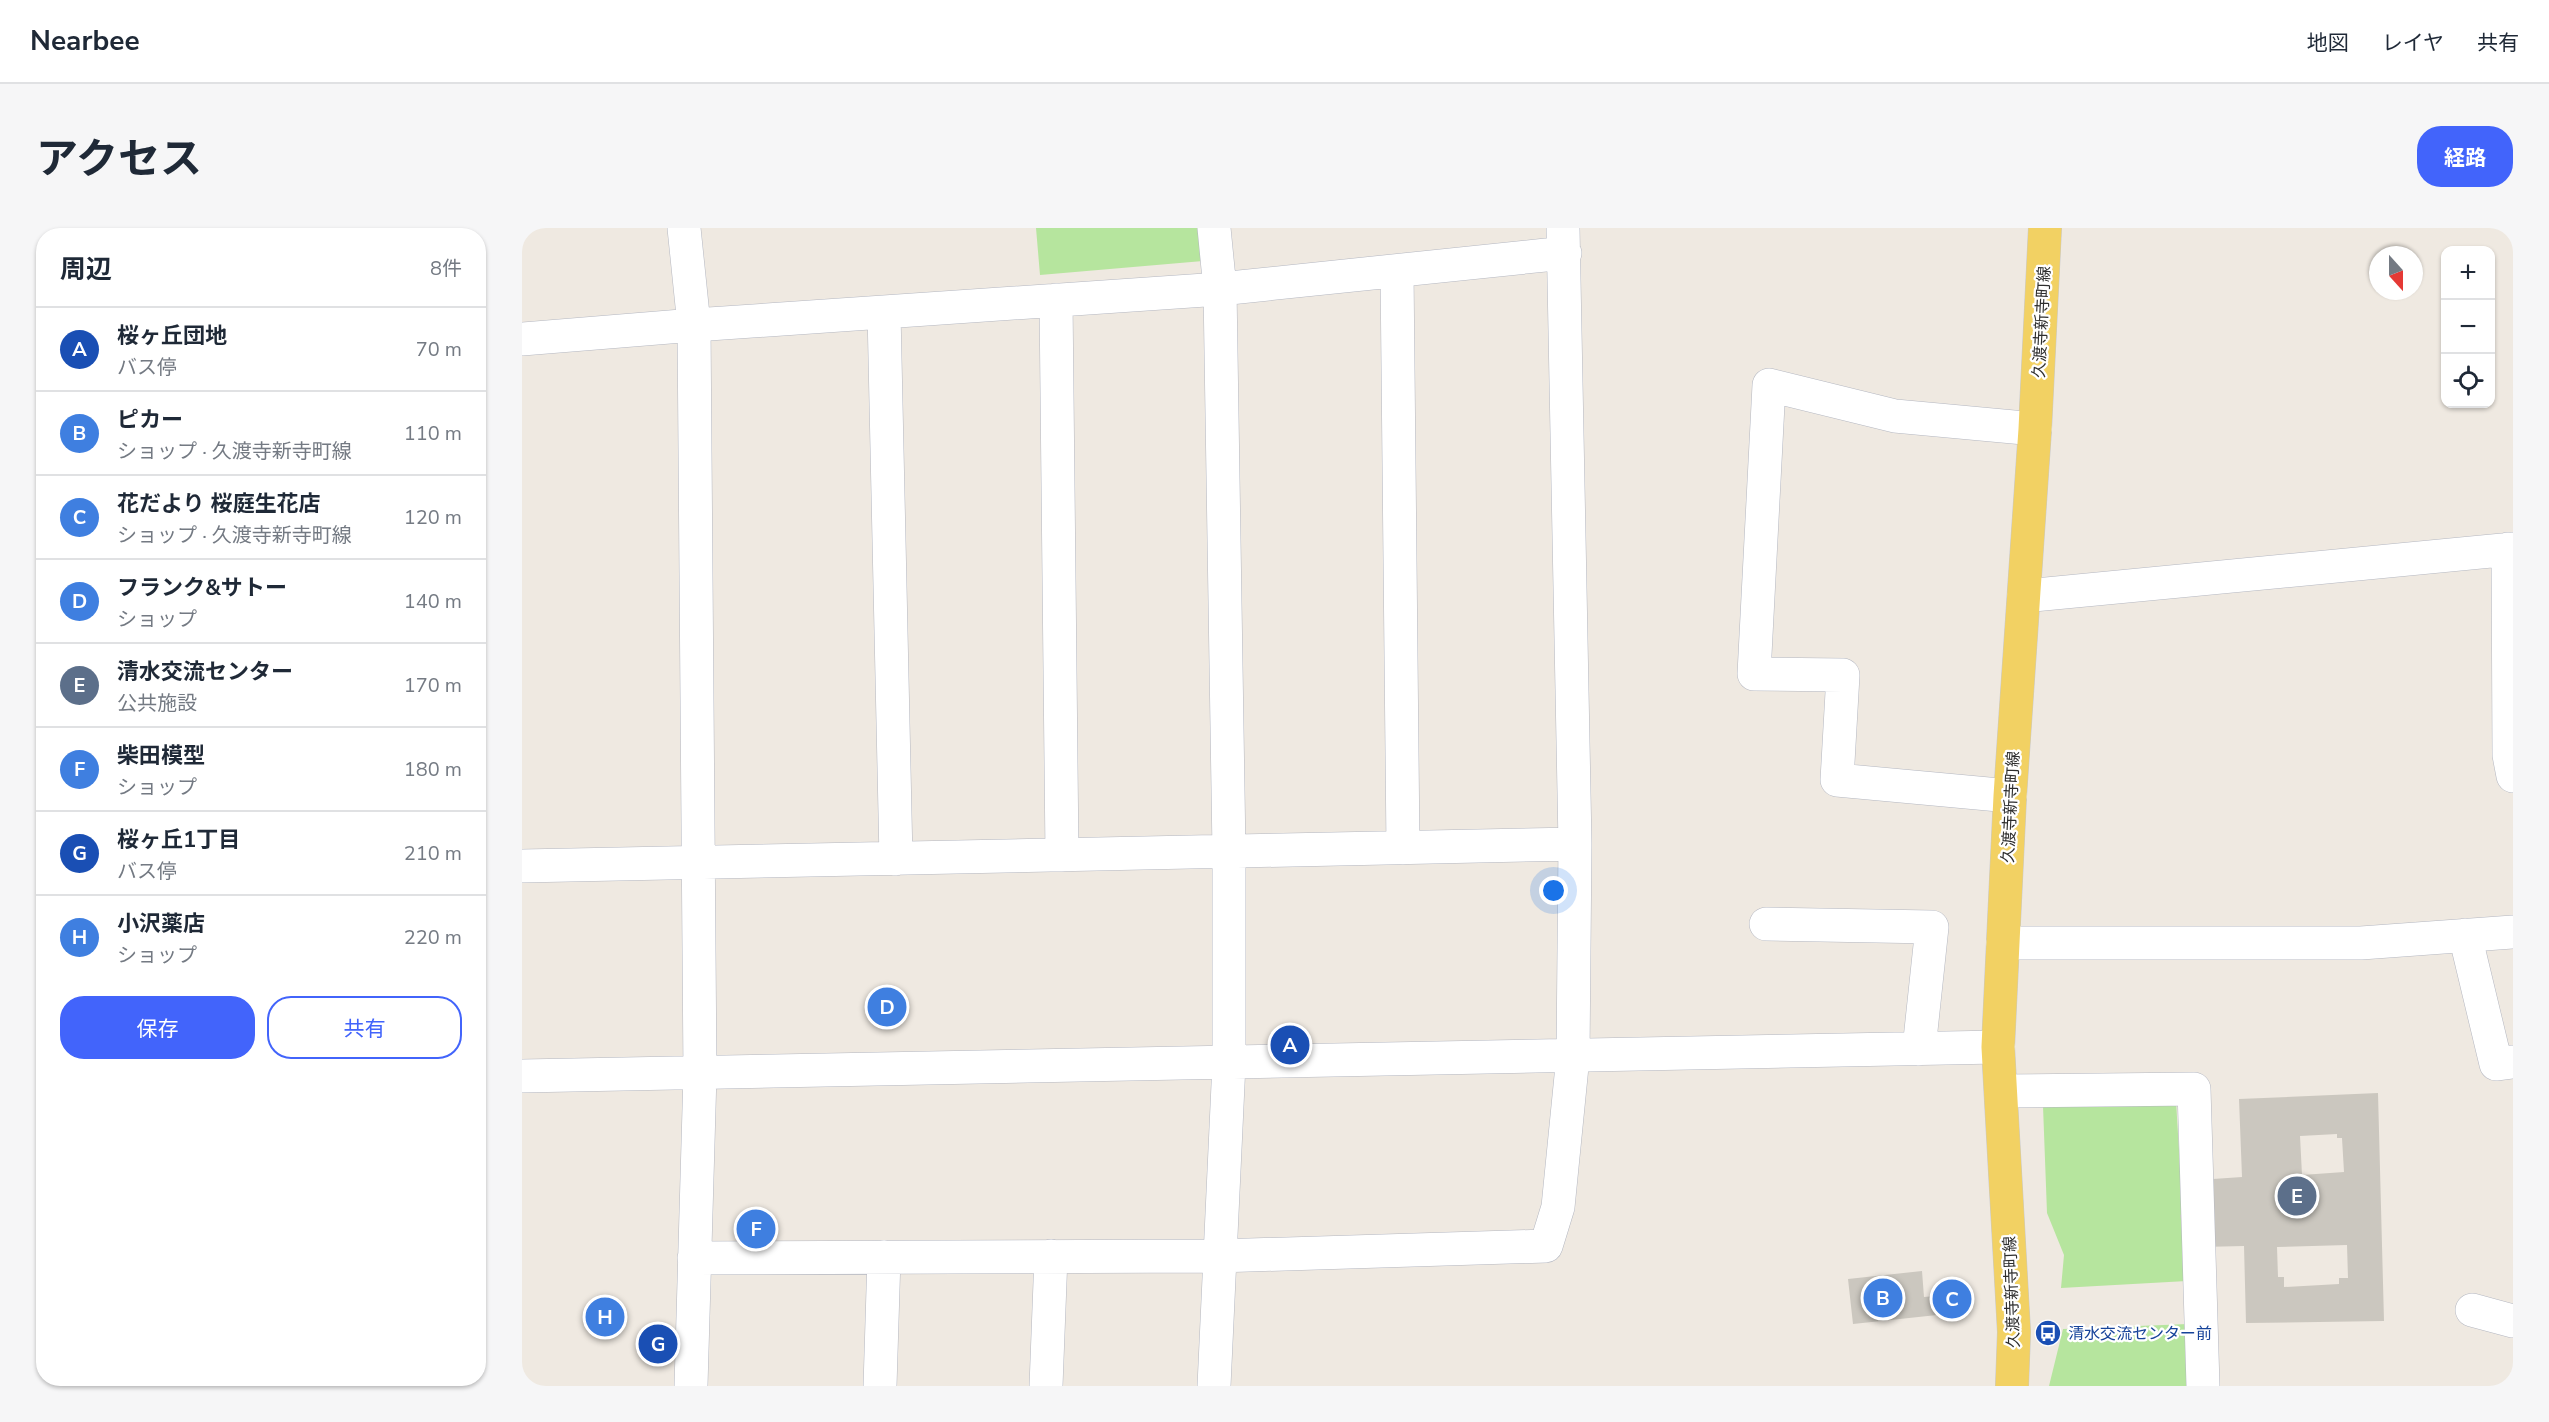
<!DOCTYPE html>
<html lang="ja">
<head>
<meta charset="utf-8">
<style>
	body { margin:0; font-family:"Nunito Sans","Noto Sans JP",sans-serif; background:#f6f6f7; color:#1f2937 }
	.controls { position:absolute; right:18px; top:18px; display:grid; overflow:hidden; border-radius:12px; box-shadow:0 2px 4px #0004 }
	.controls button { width:54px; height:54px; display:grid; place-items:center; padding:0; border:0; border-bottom:2px solid #e0e1e3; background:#fff; color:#1f2937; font:30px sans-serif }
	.compass { position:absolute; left:1847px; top:18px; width:54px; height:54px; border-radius:50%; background:#fff; box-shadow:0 2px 4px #0004; rotate:159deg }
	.you { position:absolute; left:1032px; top:663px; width:21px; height:21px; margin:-15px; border:4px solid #fff; border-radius:50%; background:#1a73e8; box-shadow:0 0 0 9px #1a73e833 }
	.badge { display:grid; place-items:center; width:39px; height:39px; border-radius:50%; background:#4264fb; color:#fff; font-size:20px; font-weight:700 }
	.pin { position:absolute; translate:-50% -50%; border:3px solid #fff; box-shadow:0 2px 6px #0006 }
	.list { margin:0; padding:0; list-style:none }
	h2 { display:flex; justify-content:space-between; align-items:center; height:78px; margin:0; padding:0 24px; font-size:26px }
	h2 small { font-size:20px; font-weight:400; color:#747a83 }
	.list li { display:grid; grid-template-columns:39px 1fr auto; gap:18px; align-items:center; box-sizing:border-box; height:84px; padding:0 24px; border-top:2px solid #e0e1e3 }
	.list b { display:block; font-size:22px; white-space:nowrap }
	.list p { margin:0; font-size:20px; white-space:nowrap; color:#747a83 }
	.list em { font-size:20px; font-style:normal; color:#747a83 }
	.actions { display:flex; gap:12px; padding:18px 24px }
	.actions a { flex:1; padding:14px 0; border:2px solid #4264fb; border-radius:24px; text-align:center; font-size:21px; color:#4264fb }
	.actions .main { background:#4264fb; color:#fff }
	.icon { flex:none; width:33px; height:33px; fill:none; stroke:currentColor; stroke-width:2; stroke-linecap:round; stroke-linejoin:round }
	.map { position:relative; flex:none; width:1991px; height:1158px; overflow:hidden; border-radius:24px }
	header { display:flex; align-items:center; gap:36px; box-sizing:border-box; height:84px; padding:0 30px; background:#fff; border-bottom:2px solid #e0e1e3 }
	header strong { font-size:28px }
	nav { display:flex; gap:33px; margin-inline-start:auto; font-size:21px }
	.intro { display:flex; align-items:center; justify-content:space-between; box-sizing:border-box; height:144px; padding:0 36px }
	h1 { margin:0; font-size:42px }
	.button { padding:15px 27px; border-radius:24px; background:#4264fb; color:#fff; font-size:21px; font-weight:700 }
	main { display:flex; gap:36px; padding:0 36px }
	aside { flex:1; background:#fff; border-radius:24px; box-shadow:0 2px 4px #0004 }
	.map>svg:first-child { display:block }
</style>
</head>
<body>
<header>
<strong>Nearbee</strong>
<nav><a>地図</a><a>レイヤ</a><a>共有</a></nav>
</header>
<div class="intro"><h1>アクセス</h1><a class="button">経路</a></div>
<main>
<aside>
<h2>周辺<small>8件</small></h2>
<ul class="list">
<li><span class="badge" style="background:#1a4fb4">A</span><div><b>桜ヶ丘団地</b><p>バス停</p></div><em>70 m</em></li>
<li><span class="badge" style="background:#3f7fe0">B</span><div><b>ピカー</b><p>ショップ · 久渡寺新寺町線</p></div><em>110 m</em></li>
<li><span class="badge" style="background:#3f7fe0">C</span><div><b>花だより 桜庭生花店</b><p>ショップ · 久渡寺新寺町線</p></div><em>120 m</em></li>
<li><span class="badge" style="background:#3f7fe0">D</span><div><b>フランク&amp;サトー</b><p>ショップ</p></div><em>140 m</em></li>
<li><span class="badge" style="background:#5c6f8a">E</span><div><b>清水交流センター</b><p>公共施設</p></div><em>170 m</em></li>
<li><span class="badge" style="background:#3f7fe0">F</span><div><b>柴田模型</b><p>ショップ</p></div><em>180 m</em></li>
<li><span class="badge" style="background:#1a4fb4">G</span><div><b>桜ヶ丘1丁目</b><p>バス停</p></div><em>210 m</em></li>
<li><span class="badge" style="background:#3f7fe0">H</span><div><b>小沢薬店</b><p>ショップ</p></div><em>220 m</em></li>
</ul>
<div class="actions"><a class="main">保存</a><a>共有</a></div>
</aside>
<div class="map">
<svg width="1991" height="1158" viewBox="0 0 1991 1158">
	<rect width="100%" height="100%" fill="#efe9e1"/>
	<path fill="#b6e59e" d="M 514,0 L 678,0 L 681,33 L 518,47 Z
		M 1654,873 L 1665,1053 L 1539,1060 L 1542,1027 L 1525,985 L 1521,878 Z
		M 1666,1096 L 1667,1158 L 1527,1158 L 1541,1101 Z"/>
	<path fill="#cbc7bf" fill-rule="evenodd" d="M 1856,865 L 1862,1093 L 1724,1095 L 1722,1018 L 1679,1019 L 1661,1001 L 1658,987 L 1690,984 L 1691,951 L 1720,949 L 1717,871 ZM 1815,906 L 1815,910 L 1820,910 L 1822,944 L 1780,947 L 1778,908 ZM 1825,1017 L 1826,1050 L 1817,1050 L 1817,1056 L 1762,1059 L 1762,1049 L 1756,1049 L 1755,1019 Z
		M 1400,1043 L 1402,1069 L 1414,1068 L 1415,1087 L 1331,1096 L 1326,1051 Z
		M 1422,1065 L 1437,1065 L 1438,1086 L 1422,1086 Z"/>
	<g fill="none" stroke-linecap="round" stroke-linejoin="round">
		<g stroke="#b4b7c1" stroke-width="34">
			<path id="minor" d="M 162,0 L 172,97 L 178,846 L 169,1158
				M 875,43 L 881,620
				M 534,72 L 540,627
				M 362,84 L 374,631
				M 0,111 L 172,97 L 698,61 L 1043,25
				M 1986,321 L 1987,527 L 1991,548
				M 1502,368 L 1991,321
				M 1488,568 L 1315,552 L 1321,447 L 1232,446 L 1247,157 L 1373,188 L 1513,201
				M 0,638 L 1053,616
				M 1244,696 L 1410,699 L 1397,821
				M 1943,707 L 1974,836 L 1991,834
				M 1481,715 L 1839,715 L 1991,704
				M 0,848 L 1476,819
				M 1479,863 L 1672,861 L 1681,1158
				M 172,1030 L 696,1028 L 1024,1018 L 1036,979 L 1051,828 L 1053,616 L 1041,0
				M 1950,1082 L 1991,1093
				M 358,1158 L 362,1029
				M 524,1158 L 529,1028
				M 692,1158 L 707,835 L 707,624 L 698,61 L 692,0"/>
		</g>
		<g stroke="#c9c9c9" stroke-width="34">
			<path id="major" d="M 1490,1158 L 1492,1104 L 1476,819 L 1488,568 L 1513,201 L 1523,0"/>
		</g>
		<use href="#minor" stroke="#fff" stroke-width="33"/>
		<use href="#major" stroke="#f2d163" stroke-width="33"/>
	</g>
	<defs>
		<g id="bus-disc" transform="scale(1.35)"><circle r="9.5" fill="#1a4fb4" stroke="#fff"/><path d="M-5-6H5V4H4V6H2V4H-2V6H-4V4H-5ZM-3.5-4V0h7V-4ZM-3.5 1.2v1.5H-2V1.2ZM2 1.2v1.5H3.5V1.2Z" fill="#fff"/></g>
	</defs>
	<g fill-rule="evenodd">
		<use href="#bus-disc" x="1526" y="1105"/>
	</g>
	<g text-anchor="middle" stroke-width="4.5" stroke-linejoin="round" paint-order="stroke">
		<g font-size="16" fill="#2e2e2e" stroke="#fff">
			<text transform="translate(1519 94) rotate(-87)" y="6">久渡寺新寺町線</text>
			<text transform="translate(1488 579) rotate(-87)" y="6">久渡寺新寺町線</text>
			<text transform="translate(1489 1064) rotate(-92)" y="6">久渡寺新寺町線</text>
		</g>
		<g font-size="16" fill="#164399" stroke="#fff" text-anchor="start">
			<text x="1546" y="1111">清水交流センター前</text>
		</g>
	</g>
</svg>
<div class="controls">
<button>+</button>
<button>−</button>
<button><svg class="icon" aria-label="locate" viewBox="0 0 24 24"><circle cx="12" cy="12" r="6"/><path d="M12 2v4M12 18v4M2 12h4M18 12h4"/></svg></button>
</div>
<svg class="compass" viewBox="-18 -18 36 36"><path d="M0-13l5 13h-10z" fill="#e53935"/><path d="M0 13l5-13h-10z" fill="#747a83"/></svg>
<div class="you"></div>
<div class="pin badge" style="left:768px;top:817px;background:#1a4fb4">A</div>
<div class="pin badge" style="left:1361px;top:1070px;background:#3f7fe0">B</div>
<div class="pin badge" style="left:1430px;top:1071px;background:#3f7fe0">C</div>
<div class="pin badge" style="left:365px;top:779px;background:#3f7fe0">D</div>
<div class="pin badge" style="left:1775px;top:968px;background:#5c6f8a">E</div>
<div class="pin badge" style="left:234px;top:1001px;background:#3f7fe0">F</div>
<div class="pin badge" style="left:136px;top:1116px;background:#1a4fb4">G</div>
<div class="pin badge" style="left:83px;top:1089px;background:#3f7fe0">H</div>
</div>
</main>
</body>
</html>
